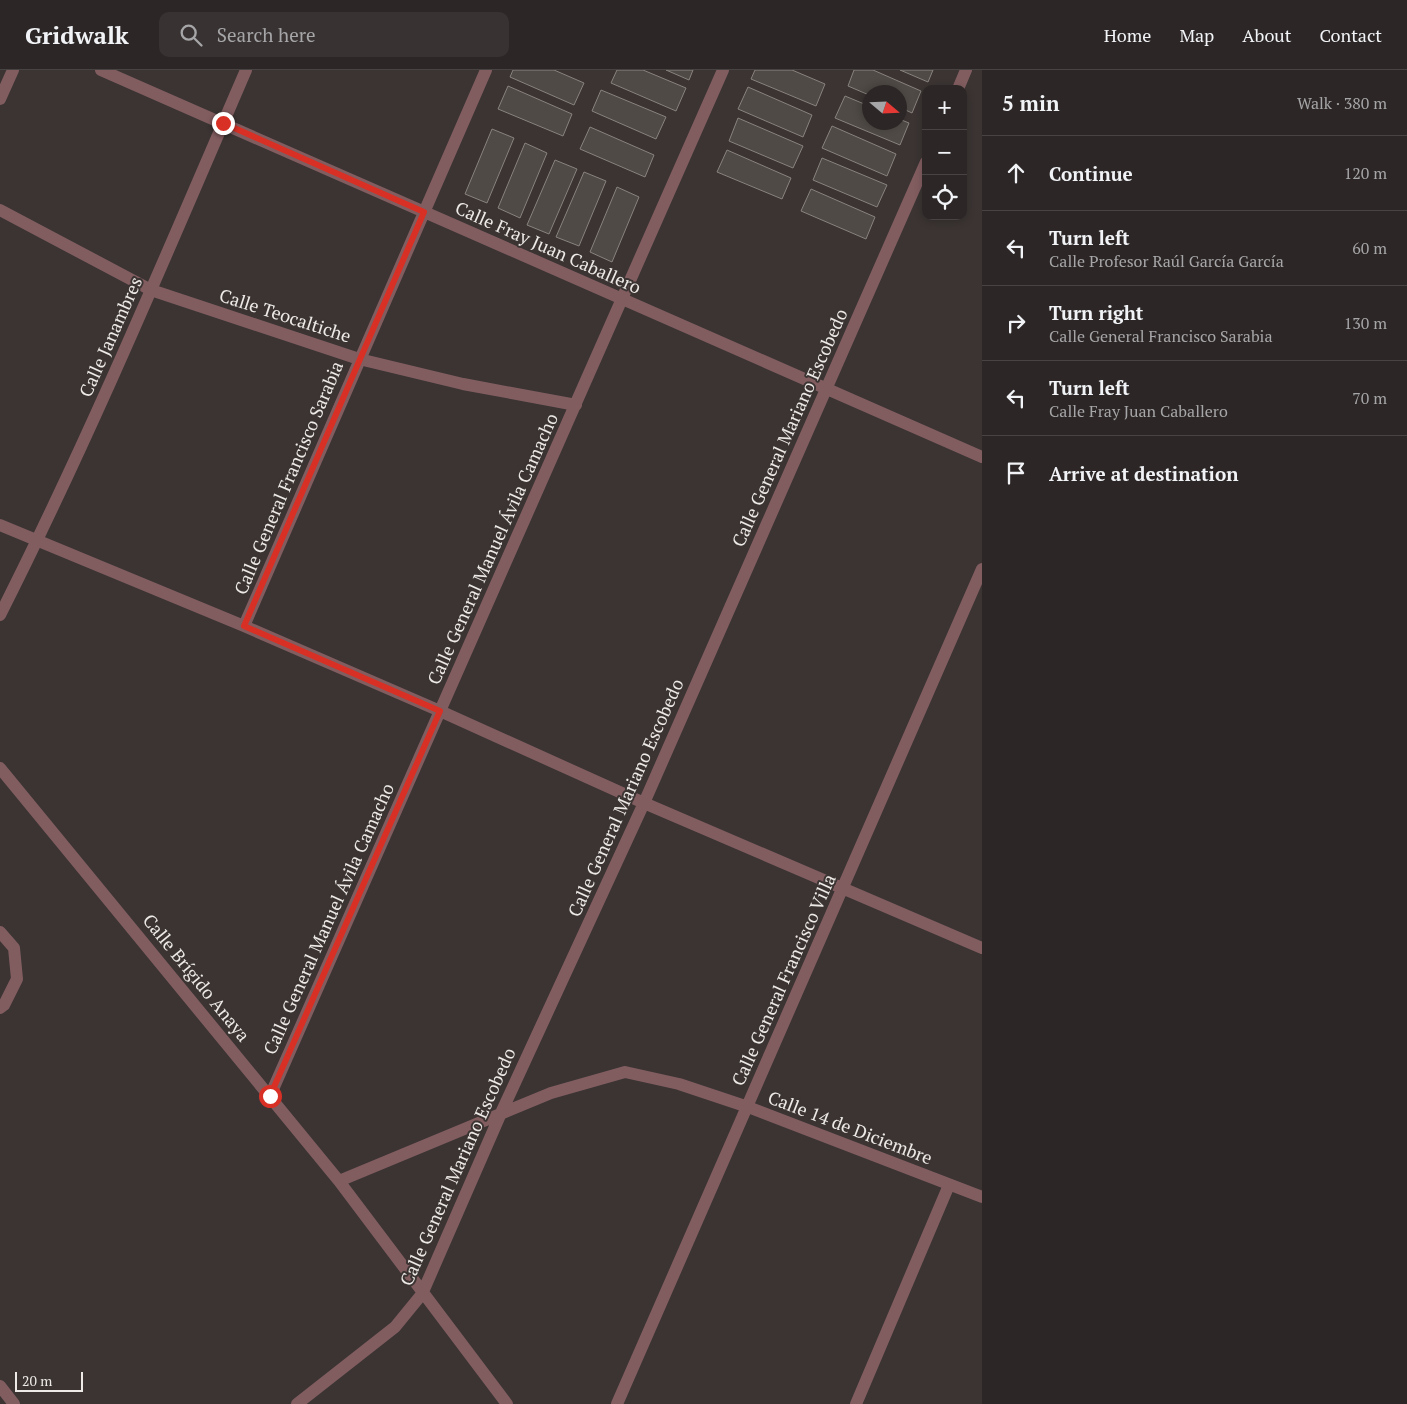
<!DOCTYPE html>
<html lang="en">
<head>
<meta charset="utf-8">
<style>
	body { margin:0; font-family:"PT Serif",serif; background:#383332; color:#f1f3f6 }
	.controls { position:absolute; right:15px; top:15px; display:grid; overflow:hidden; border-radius:10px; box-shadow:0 2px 8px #0003 }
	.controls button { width:45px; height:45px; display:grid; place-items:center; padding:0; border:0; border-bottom:1px solid #484443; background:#2c2726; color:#f1f3f6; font:25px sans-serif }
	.compass { position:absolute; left:862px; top:15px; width:45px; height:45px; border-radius:50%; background:#2c2726; box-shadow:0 2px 8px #0003; rotate:109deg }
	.scale { position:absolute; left:15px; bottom:12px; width:68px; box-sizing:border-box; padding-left:5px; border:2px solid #ede9e7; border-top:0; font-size:14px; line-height:18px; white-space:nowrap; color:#ede9e7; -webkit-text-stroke:4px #3b3433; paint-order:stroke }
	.stop { position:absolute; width:15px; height:15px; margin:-11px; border:4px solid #d93025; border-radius:50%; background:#fff }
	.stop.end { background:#d93025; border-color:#fff; box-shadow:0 1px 5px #0008 }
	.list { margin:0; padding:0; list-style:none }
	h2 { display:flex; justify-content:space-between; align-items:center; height:65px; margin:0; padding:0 20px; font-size:21px }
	h2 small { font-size:16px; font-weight:400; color:#a6a5a7 }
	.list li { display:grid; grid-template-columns:32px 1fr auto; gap:15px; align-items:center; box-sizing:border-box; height:75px; padding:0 20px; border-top:1px solid #484443 }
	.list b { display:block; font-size:19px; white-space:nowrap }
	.list p { margin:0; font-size:16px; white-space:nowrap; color:#a6a5a7 }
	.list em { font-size:16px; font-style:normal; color:#a6a5a7 }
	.icon { flex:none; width:28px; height:28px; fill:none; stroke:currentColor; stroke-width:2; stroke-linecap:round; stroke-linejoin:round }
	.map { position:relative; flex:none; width:982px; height:1334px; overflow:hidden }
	header { display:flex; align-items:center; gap:30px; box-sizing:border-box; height:70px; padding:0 25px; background:#2c2726; border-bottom:1px solid #484443 }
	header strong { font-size:24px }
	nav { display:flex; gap:28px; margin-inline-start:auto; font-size:18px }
	.search { width:350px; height:45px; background:#383332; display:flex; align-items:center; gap:12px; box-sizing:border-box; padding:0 18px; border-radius:10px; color:#a6a5a7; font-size:19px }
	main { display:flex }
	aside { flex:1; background:#2c2726 }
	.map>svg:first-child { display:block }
</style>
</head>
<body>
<header>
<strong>Gridwalk</strong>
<div class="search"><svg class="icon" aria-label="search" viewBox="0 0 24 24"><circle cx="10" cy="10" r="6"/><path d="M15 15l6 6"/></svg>Search here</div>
<nav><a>Home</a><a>Map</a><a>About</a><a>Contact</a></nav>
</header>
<main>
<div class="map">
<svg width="982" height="1334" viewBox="0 0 982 1334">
	<rect width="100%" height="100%" fill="#3b3433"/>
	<path fill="#4f4a46" stroke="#89837e" d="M 513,0 L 554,0 L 584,13 L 574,35 L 510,7 Z
		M 617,0 L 643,0 L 686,18 L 676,41 L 611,13 Z
		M 666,0 L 693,0 L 689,10 Z
		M 755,0 L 792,0 L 825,14 L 816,36 L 751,9 Z
		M 854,0 L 873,0 L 921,21 L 912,43 L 899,37 L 899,22 L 869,22 L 869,25 L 848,16 Z
		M 900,0 L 933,0 L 928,12 Z
		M 508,16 L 572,44 L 563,66 L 498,39 Z
		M 748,17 L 812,45 L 803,67 L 738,39 Z
		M 601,20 L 666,47 L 656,69 L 592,41 Z
		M 845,26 L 869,36 L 869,52 L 899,52 L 899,49 L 909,53 L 900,75 L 835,48 Z
		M 738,48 L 803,76 L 793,98 L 729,71 Z
		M 832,56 L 896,84 L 887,106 L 822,78 Z
		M 590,57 L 654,85 L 645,107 L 580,79 Z
		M 492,59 L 514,68 L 487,133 L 465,124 Z
		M 525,73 L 547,83 L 520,148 L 498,138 Z
		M 727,80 L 791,108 L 782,129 L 717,102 Z
		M 822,88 L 887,115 L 877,137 L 813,110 Z
		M 555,90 L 577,99 L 549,164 L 527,155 Z
		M 584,102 L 606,111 L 579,176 L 556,167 Z
		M 617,117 L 639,127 L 612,192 L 590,182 Z
		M 811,119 L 875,147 L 866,169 L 801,141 Z"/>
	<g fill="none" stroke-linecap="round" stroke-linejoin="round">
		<path stroke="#825d60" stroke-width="12" d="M 101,0 L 982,387
			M 958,19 L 966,0
			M 0,29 L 13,0
			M 0,140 L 151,220 L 359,289 L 463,314 L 576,335
			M 0,455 L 244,556 L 440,641 L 644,733 L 982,878
			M 0,545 C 90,367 167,183 246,0
			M 244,556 L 486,0
			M 0,698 L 339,1111 L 507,1334
			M 0,862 L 14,878 L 17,909 L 4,935 L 0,938
			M 270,1026 L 723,0
			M 339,1111 L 551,1023 L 625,1002 L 679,1014 L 748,1037 L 982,1127
			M 0,1316 L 14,1334
			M 297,1334 L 395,1257 L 422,1224 L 501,1043 L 644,733 L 926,92
			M 617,1334 L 982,499
			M 856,1334 L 949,1115"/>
	</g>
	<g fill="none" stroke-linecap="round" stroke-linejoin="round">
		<path stroke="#d93025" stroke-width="6" d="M 223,53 L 424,142 L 244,556 L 440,641 L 270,1026"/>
	</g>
	<g text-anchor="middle" stroke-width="4" stroke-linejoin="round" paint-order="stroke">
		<g font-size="18" fill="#ede9e7" stroke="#3b3433">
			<text transform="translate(548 178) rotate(24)" y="6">Calle Fray Juan Caballero</text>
			<text transform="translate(285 246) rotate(18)" y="6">Calle Teocaltiche</text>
			<text transform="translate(111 267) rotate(-66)" y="6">Calle Janambres</text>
			<text transform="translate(790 358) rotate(-66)" y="6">Calle General Mariano Escobedo</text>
			<text transform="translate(289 408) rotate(-67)" y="6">Calle General Francisco Sarabia</text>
			<text transform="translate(493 479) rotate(-66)" y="6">Calle General Manuel Ávila Camacho</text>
			<text transform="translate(626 728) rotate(-66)" y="6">Calle General Mariano Escobedo</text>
			<text transform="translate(329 849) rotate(-66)" y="6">Calle General Manuel Ávila Camacho</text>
			<text transform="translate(196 908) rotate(51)" y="6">Calle Brígido Anaya</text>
			<text transform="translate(784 910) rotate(-66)" y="6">Calle General Francisco Villa</text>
			<text transform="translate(850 1058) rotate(21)" y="6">Calle 14 de Diciembre</text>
			<text transform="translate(458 1097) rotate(-66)" y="6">Calle General Mariano Escobedo</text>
		</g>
	</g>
</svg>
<div class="controls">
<button>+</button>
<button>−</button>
<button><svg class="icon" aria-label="locate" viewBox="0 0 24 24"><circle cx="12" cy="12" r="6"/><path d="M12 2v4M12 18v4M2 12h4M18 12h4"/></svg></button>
</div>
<svg class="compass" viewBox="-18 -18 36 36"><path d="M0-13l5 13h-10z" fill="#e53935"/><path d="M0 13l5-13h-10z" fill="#a6a5a7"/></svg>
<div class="scale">20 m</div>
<div class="stop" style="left:270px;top:1026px"></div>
<div class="stop end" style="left:223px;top:53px"></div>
</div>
<aside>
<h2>5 min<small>Walk · 380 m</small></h2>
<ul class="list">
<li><svg class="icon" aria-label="ahead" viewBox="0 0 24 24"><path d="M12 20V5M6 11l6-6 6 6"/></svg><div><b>Continue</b></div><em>120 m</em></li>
<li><svg class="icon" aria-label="left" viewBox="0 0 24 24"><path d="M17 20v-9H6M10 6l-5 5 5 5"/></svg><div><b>Turn left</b><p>Calle Profesor Raúl García García</p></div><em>60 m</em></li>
<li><svg class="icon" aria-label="right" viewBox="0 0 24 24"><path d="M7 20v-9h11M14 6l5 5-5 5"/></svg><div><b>Turn right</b><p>Calle General Francisco Sarabia</p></div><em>130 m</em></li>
<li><svg class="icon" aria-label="left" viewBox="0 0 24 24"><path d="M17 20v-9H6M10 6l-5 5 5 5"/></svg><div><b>Turn left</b><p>Calle Fray Juan Caballero</p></div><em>70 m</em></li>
<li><svg class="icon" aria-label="arrive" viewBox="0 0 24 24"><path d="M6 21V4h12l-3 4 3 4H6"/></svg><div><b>Arrive at destination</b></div></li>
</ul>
</aside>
</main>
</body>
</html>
